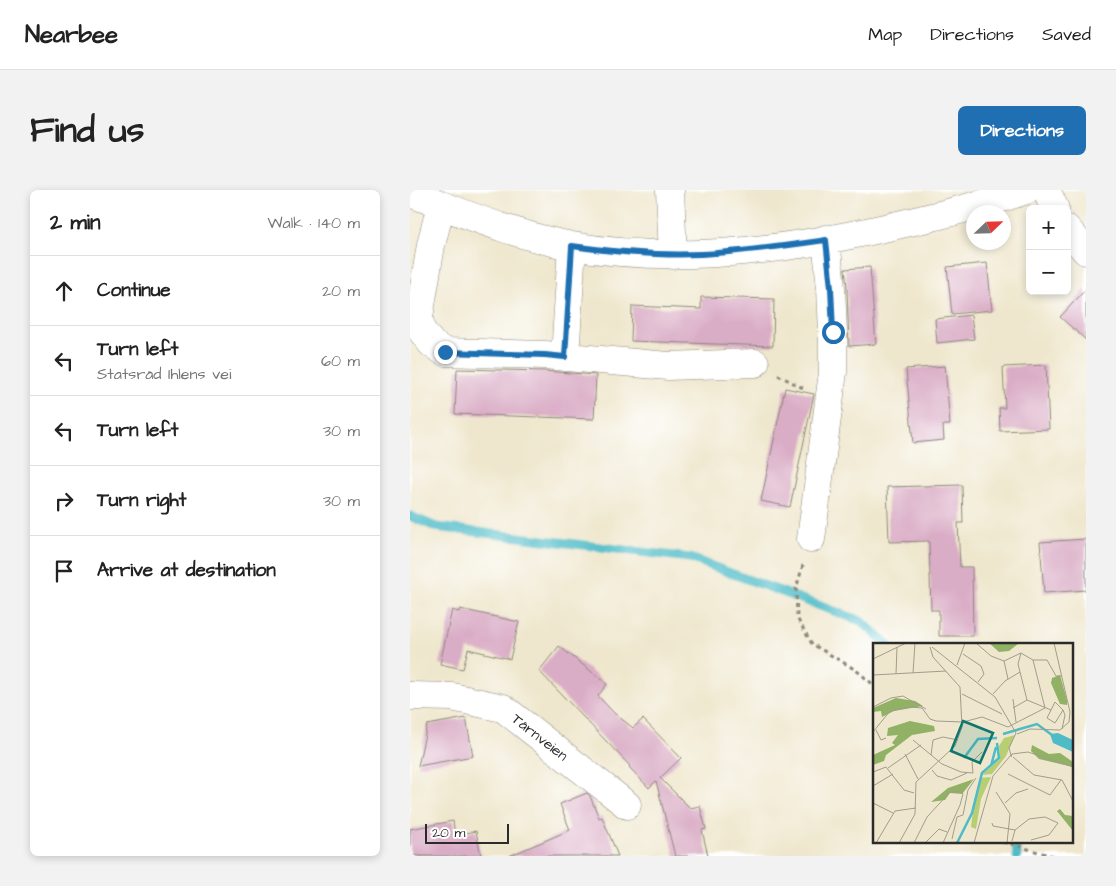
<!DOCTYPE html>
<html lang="en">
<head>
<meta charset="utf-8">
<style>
	body { margin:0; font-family:"Architects Daughter",sans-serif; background:#f2f2f2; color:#222 }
	.controls { position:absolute; right:15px; top:15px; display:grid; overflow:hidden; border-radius:8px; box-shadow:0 2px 8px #0003 }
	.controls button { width:45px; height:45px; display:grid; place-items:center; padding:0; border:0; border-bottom:1px solid #e0e0e0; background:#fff; color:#222; font:25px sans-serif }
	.compass { position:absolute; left:556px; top:15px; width:45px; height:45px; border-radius:50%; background:#fff; box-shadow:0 2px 8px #0003; rotate:67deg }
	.scale { position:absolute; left:15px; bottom:12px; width:84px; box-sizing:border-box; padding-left:5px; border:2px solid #2b2b2b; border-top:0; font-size:14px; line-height:18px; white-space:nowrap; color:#2b2b2b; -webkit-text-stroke:4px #fff; paint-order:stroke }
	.stop { position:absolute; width:15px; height:15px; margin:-11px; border:4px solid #1f6fb2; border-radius:50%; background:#fff }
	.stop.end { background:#1f6fb2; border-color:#fff; box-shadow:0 1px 5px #0008 }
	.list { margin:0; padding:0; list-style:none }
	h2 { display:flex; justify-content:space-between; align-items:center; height:65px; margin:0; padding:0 20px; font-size:21px }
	h2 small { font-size:16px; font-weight:400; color:#767676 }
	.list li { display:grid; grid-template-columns:32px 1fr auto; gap:15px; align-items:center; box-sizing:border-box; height:70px; padding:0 20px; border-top:1px solid #e0e0e0 }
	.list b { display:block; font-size:19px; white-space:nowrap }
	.list p { margin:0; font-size:16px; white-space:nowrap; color:#767676 }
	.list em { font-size:16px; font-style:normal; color:#767676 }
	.icon { flex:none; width:28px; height:28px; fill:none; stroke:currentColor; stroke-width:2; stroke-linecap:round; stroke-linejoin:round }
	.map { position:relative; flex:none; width:676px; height:666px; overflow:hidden; border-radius:8px }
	header { display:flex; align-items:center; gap:30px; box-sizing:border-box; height:70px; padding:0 25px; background:#fff; border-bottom:1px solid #e0e0e0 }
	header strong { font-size:24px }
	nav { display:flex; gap:28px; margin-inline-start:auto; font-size:18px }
	.intro { display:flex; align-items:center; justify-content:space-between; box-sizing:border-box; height:120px; padding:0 30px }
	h1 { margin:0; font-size:35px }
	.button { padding:12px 22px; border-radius:8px; background:#1f6fb2; color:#fff; font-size:18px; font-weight:700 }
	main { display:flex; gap:30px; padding:0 30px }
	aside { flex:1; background:#fff; border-radius:8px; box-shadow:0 2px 8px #0003 }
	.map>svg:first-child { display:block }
</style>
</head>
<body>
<header>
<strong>Nearbee</strong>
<nav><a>Map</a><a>Directions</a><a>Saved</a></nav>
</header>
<div class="intro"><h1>Find us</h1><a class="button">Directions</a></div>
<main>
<aside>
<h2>2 min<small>Walk · 140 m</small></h2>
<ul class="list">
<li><svg class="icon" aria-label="ahead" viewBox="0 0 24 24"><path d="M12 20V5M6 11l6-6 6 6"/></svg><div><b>Continue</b></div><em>20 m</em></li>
<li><svg class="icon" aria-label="left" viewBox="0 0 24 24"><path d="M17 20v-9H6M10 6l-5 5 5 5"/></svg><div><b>Turn left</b><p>Statsråd Ihlens vei</p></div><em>60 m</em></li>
<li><svg class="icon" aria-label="left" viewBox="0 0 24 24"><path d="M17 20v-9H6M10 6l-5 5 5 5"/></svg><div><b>Turn left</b></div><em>30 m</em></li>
<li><svg class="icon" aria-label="right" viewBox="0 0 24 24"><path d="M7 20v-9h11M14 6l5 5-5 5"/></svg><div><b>Turn right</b></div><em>30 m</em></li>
<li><svg class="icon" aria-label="arrive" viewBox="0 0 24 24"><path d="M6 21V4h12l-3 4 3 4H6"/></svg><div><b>Arrive at destination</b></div></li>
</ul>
</aside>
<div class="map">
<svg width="676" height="666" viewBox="0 0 676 666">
	<rect width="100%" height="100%" fill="#fff"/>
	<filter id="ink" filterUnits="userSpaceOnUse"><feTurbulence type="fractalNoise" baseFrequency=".02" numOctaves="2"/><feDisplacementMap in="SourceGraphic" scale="10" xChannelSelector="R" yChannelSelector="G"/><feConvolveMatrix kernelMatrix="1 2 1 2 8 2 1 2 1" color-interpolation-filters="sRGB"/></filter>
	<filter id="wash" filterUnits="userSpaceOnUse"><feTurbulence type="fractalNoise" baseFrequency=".0096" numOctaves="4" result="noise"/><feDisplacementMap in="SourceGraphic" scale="20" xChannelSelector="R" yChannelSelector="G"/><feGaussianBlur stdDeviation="1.12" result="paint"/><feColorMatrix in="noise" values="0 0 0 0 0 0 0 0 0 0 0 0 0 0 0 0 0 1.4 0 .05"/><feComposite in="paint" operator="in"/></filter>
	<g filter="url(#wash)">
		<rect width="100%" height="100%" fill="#efe7cd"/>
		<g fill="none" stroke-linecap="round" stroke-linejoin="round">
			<path stroke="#4ebbc7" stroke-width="9" d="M 0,326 L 26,337 L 280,368 L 451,431 L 478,455
				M 606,652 L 607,666"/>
		</g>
		<g id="blocks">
			<path fill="#daadc6" d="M 577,73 L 582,120 L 542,124 L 537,77 Z
				M 460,77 L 466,154 L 439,156 L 437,97 L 435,79 Z
				M 676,99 L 676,150 L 650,127 Z
				M 291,107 L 364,109 L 363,156 L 221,151 L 222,116 L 291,119 Z
				M 561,125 L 564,149 L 527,153 L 525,129 Z
				M 636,175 L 639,239 L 590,241 L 589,218 L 595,218 L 593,177 Z
				M 535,176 L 540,235 L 533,235 L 534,250 L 503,253 L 496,179 Z
				M 47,179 L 134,181 L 186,185 L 184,229 L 45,224 Z
				M 375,198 L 404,204 L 380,317 L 351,311 Z
				M 552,295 L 553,333 L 548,333 L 550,377 L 562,377 L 563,446 L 529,446 L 529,420 L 521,420 L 519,351 L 479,352 L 477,297 Z
				M 676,349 L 676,400 L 634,403 L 630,352 Z
				M 50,419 L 109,432 L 100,469 L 58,459 L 53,479 L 30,474 L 42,420 L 49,422 Z
				M 149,456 L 197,494 L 188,506 L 204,523 L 223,538 L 233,529 L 271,568 L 250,588 L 280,618 L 290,616 L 296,639 L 292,640 L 298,666 L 265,666 L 246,591 L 239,598 L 219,577 L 220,576 L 129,481 Z
				M 56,528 L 63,566 L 8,576 L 17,535 Z
				M 177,603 L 180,606 L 189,628 L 192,627 L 208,666 L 99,666 L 160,640 L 150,614 Z
				M 43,631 L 45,645 L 66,641 L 71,666 L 0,666 L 0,639 Z"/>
		</g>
	</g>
	<g filter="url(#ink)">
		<use href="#blocks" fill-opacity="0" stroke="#8d897c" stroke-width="1"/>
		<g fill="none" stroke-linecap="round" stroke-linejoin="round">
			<g stroke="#8d897c" stroke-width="29">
				<path id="minor" d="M 260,0 L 263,65
					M 636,0 L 645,19
					M 0,3 C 53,23 106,46 162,56 C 273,75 388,59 496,33 C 537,24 577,13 617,0
					M 31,15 L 21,55 L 9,127 L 11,140 L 22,154 L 35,162 L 135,165 L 258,176 L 345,173
					M 657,39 L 676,61
					M 155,167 L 162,56
					M 401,349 L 423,182 L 423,142 L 421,98 L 416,49
					M 0,506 L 42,507 L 93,518 L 217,615"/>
			</g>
			<path stroke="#8d897c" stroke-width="3" stroke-dasharray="4 4" stroke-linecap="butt" d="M 368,185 L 393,198
				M 393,375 L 386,399 L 387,428 L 402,454 L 446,480 L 465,496
				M 593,652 L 643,666"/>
			<use href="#minor" stroke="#fff" stroke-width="28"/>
		</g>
	</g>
	<g fill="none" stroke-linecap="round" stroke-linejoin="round" filter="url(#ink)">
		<path stroke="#1f6fb2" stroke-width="6" d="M 35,162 L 135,165 L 155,167 L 162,56 C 205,62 248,66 291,64 C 333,62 374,56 416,50 L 421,98 L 423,142"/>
	</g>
	<g text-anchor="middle" stroke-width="5" stroke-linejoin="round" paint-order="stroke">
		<g font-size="15" fill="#2b2b2b" stroke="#fff">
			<text transform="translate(130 547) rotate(38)" y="5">Tårnveien</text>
		</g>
	</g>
	<g transform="translate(463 453)">
		<rect width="200" height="200" fill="#efe7cd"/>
		<path d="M 142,92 L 133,113 L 119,131 L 109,132 L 127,116 L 126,103 L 131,95 ZM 118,134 L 108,156 L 103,186 L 98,184 L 99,175 L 107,135 Z" fill="#b7ce73"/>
		<path d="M 116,0 L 143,0 L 145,1 L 136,8 L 126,9 ZM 187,32 L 194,57 L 194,62 L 187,61 L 178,40 L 179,35 ZM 23,55 L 42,58 L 50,63 L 21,68 L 9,74 L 8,68 L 0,69 L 0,65 ZM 37,78 L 61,83 L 62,88 L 39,92 L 13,112 L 11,118 L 0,122 L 0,112 L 22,102 L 19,100 L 25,92 L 14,93 L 15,85 ZM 159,102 L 176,111 L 187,110 L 200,119 L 200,124 L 166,116 L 158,108 ZM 101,136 L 89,151 L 77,150 L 72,157 L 58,159 L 75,145 ZM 187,166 L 192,172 L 200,173 L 200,188 L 184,168 Z" fill="#91b165"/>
		<path d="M 185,90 L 200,97 L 200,109 L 180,100 L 177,91 Z" fill="#4ebbc7"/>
		<path fill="none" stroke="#4ebbc7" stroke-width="2.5" d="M 130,91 L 164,81 L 179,92M 91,115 L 105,96 L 124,95M 118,123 L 123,104M 84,200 L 99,170 L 109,130 L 126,115 L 124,100"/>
		<path fill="none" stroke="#a19c8c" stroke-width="1" d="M 103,0 L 118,13 L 131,18M 59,4 L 122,54 L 143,90 L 136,105 L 138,112M 90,11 L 108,23 L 111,31 L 105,39M 0,16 L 33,0M 160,17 L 172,65M 131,18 L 148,10 L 160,17 L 174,17 L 183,33 L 188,33M 131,18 L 135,36M 84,22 L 92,0M 40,30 L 42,0M 23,31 L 24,4M 0,32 L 73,28M 89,51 L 129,71M 120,51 L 132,38 L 147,29M 140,56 L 143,79M 154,57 L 178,67M 182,59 L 190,67 L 182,80 L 174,75 ZM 0,64 L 18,55 L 30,53 L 53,66M 140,65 L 154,57 L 145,21 L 148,10M 189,86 L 192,72 L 190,67M 3,87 L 8,97 L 13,95M 0,89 L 17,68 L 37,64 L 49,65 L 57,76 L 63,78 L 90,79 L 109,74 L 135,84 L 172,65M 144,91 L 157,86 L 187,87 L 196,79 L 197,69 L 181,0M 40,97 L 69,121 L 88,129 L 100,130M 32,111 L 45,136M 58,112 L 60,97 L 70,94 L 85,97M 138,114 L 139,111 L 155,109 L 200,124M 140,114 L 161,132 L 189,137 L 200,158M 15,125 L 48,102M 59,127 L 64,133 L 78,137 L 94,130M 0,129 L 13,124 L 31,147 L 41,150M 100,130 L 99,119 L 109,109M 135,131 L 177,152 L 188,137M 0,143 L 20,131M 123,149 L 137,171 L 134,200M 0,160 L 20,170M 132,160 L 143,150 L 155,146M 119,180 L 120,183 L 142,187M 79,196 L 84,174 L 90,172 L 95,147 L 103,135M 139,198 L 142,187 L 156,176 L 172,174 L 185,180 L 176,192 L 158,197M 3,200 L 22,168 L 43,165M 26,200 L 42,171 L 43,139 L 82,103 L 89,84 L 87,44 L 60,14 L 57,4M 41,200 L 54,174 L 77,149 L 87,148 L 90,151 L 87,162 L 70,200M 52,200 L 66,186 L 74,189M 101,200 L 120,133 L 138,112"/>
		<path fill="#0f766e" fill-opacity="0.15" stroke="#0f766e" stroke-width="2.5" d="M 90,78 L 120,90 L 107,120 L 78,108 Z"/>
		<rect width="200" height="200" fill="none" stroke="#2b2b2b" stroke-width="2.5"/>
	</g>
</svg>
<div class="controls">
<button>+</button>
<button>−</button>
</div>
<svg class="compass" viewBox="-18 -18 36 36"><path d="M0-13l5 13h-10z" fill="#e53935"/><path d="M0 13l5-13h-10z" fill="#767676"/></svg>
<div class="scale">20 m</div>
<div class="stop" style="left:423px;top:142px"></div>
<div class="stop end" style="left:35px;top:162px"></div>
</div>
</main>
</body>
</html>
